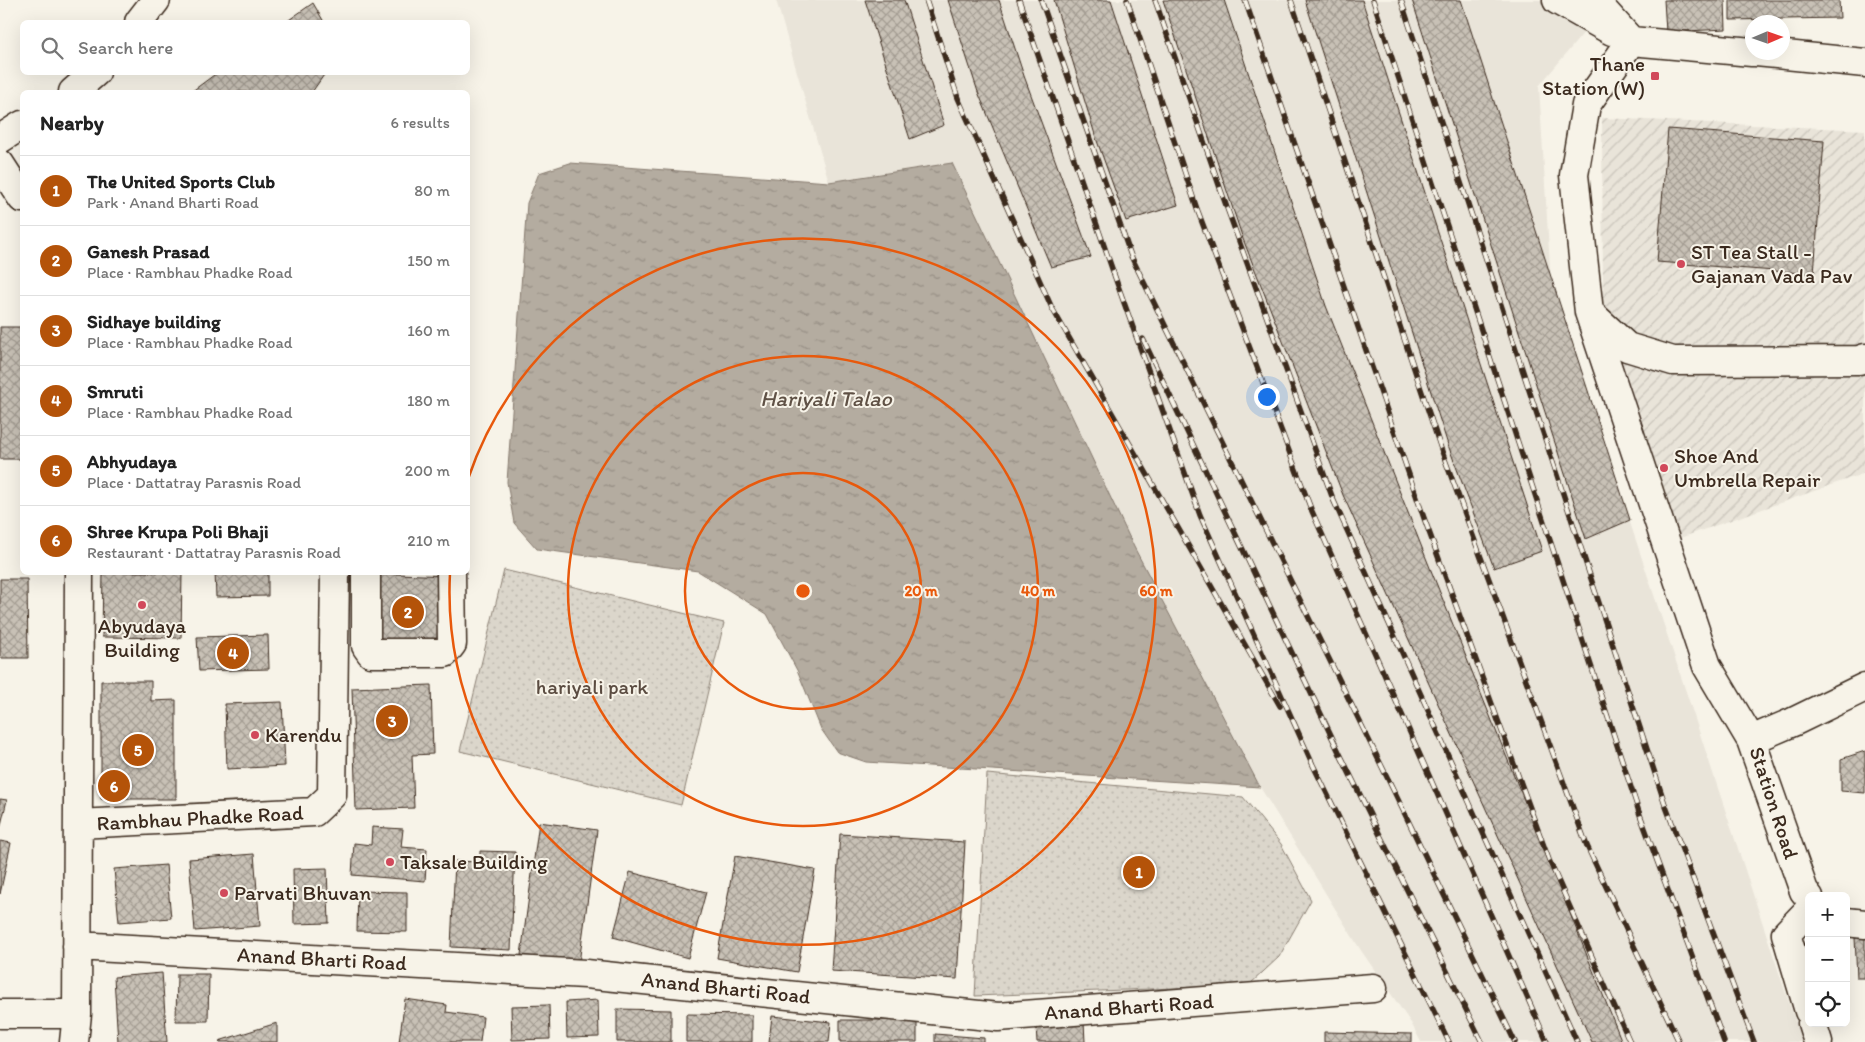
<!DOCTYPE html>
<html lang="en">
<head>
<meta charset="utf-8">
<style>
	body { margin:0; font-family:Itim,sans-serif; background:#f2f2f2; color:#222 }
	.controls { position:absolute; right:15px; bottom:15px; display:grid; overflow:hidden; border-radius:8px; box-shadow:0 5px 20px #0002 }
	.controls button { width:45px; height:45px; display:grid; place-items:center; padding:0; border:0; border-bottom:1px solid #e0e0e0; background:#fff; color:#222; font:25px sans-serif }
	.compass { position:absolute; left:1745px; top:15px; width:45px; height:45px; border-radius:50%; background:#fff; box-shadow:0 5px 20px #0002; rotate:88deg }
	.you { position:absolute; left:1266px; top:396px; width:18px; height:18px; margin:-12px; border:4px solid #fff; border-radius:50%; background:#1a73e8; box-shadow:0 0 0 8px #1a73e833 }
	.badge { display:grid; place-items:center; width:32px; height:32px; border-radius:50%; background:#b45309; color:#fff; font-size:16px; font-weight:700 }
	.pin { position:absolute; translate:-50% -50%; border:2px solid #fff; box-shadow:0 1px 5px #0006 }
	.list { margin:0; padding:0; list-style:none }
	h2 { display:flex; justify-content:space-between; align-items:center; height:65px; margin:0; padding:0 20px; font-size:21px }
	h2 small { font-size:16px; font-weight:400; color:#767676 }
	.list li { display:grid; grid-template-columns:32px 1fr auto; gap:15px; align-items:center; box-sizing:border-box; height:70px; padding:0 20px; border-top:1px solid #e0e0e0 }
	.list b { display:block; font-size:19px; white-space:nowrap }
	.list p { margin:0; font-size:16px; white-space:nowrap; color:#767676 }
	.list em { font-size:16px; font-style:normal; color:#767676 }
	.icon { flex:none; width:28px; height:28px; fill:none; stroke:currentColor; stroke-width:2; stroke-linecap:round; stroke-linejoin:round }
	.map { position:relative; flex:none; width:1865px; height:1042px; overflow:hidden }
	.search { position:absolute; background:#fff; box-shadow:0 5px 20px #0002; left:20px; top:20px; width:450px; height:55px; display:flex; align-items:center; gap:12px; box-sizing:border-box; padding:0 18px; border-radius:8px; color:#767676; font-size:19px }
	.panel { position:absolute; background:#fff; box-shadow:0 5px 20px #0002; left:20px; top:90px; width:450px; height:485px; border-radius:8px }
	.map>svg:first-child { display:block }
</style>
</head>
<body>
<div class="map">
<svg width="1865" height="1042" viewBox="0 0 1865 1042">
	<defs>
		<pattern id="industrial-furrows" width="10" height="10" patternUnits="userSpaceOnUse" patternTransform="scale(1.25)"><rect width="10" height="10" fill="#e9e4d9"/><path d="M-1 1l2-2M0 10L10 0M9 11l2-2" fill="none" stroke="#c9c4ba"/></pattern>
		<pattern id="park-dots" width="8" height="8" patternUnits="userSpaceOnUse" patternTransform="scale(1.25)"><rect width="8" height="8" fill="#dbd6cb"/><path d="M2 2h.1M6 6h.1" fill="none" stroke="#bdb8ae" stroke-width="1.8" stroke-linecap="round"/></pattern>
		<pattern id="water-ripples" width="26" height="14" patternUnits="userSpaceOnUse" patternTransform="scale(1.25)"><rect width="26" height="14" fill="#b4aca0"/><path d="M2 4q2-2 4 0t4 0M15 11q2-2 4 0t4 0" fill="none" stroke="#948c82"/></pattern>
		<pattern id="building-cross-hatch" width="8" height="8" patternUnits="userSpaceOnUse" patternTransform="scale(1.25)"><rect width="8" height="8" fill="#c8c1b6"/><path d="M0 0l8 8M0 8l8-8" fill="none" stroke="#a49d93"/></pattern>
	</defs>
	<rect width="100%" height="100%" fill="#f7f3e8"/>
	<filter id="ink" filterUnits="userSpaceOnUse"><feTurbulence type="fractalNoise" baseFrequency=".02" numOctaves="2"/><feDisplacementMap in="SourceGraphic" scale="10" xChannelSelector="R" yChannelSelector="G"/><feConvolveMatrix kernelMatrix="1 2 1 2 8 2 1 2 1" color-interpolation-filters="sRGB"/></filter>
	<g filter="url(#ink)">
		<path fill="#e9e4d9" d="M 776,0 L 1611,0 L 1539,86 L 1551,284 L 1802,1042 L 1421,1042 L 1411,1023 L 1360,949 L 1260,787 L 1134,547 L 952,163 L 829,182 Z"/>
		<path fill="url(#industrial-furrows)" d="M 1602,118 L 1865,130 L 1865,473 L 1680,538 L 1603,302 Z"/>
		<path fill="url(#park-dots)" stroke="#8b8074" d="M 504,570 L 724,623 L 681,805 L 460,751 Z
			M 987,774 L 1243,797 L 1281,844 L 1311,900 L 1279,957 L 1249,985 L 975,996 Z"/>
		<path fill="url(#water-ripples)" stroke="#84786c" d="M 570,163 L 829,182 L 952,163 L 1134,547 L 1260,787 L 866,762 L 837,752 L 821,729 L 798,672 L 767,614 L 698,571 L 537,549 L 514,523 L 507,482 L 527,203 L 539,173 Z"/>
		<path fill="url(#building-cross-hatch)" stroke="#3b2a1e" d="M 865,0 L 904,0 L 944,125 L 910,139 Z
			M 948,0 L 999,0 L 1024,76 L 1091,257 L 1051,267 L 978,92 Z
			M 1054,0 L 1111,0 L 1178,205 L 1126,221 L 1096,138 Z
			M 1163,0 L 1224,0 L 1326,306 L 1426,558 L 1622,1042 L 1592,1042 L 1343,495 L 1243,239 Z
			M 1305,0 L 1362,0 L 1542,551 L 1494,568 L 1448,445 Z
			M 1412,0 L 1461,0 L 1630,520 L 1586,539 Z
			M 1664,0 L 1725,0 L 1726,29 L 1666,32 Z
			M 1730,0 L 1839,0 L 1840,18 L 1730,20 Z
			M 313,3 L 324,22 L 286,22 Z
			M 218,72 L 326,72 L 312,92 L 191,92 Z
			M 1668,129 L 1824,141 L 1814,274 L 1657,262 Z
			M 0,327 L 22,327 L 22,459 L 0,459 Z
			M 103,572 L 182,572 L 181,638 L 102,637 Z
			M 215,572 L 268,572 L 268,596 L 216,597 Z
			M 372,573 L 447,576 L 445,648 L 370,647 Z
			M 0,579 L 27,579 L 28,658 L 0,658 Z
			M 268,635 L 269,669 L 199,671 L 197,637 Z
			M 101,681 L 151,681 L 151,701 L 176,700 L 176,799 L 101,799 Z
			M 431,685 L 433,754 L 412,755 L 414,808 L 356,810 L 352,688 Z
			M 282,702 L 285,766 L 227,769 L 225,704 Z
			M 1865,751 L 1865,793 L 1841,791 L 1841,759 Z
			M 0,799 L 7,800 L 0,829 Z
			M 539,822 L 597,830 L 579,963 L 521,955 Z
			M 372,827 L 403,829 L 401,847 L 427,849 L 425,881 L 352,875 L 354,843 L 371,845 Z
			M 840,834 L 965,842 L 957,979 L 831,971 Z
			M 0,841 L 11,843 L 0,894 Z
			M 480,851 L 515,852 L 511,950 L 451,947 L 455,861 L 480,862 Z
			M 254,854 L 260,926 L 195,931 L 189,859 Z
			M 735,856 L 815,870 L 797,972 L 717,958 Z
			M 166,865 L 171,918 L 119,922 L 114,869 Z
			M 327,868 L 329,923 L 294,924 L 293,869 Z
			M 630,872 L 706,892 L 688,958 L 613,937 Z
			M 358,891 L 407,892 L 407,932 L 357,931 Z
			M 1865,937 L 1865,978 L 1857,978 L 1855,938 Z
			M 162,973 L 167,1042 L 118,1042 L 114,977 Z
			M 177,974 L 209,974 L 208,1021 L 176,1021 Z
			M 405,999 L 447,1005 L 446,1012 L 483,1017 L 480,1042 L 399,1042 Z
			M 598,1000 L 599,1037 L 567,1038 L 566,1002 Z
			M 549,1005 L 550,1039 L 512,1040 L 511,1006 Z
			M 617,1009 L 671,1010 L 671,1042 L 617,1042 Z
			M 686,1014 L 752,1015 L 752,1042 L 686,1042 Z
			M 772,1016 L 831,1022 L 829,1042 L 769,1042 Z
			M 840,1020 L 917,1020 L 917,1042 L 840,1042 Z
			M 1084,1022 L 1085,1042 L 1037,1042 L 1036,1025 Z
			M 277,1023 L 277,1042 L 220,1042 L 219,1041 Z
			M 1324,1032 L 1412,1034 L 1412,1042 L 1324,1042 Z
			M 935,1034 L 984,1038 L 984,1042 L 935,1042 Z"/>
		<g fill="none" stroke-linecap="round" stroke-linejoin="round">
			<g stroke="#3b2a1e" stroke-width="31">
				<path id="minor" d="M 1557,0 L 1612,31
					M 1594,0 L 1631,41 L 1752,52
					M 1631,41 L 1586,105 L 1574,175 L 1589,312 L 1707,666 L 1751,740 L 1804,891 L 1809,897
					M 1756,52 L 1865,63
					M 0,164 L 22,198
					M 1590,313 L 1627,347 L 1673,361 L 1859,360 L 1865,358
					M 366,572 L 366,646 L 371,653 L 445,653 L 452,644 L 451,572
					M 1751,740 L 1793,722 L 1865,687
					M 78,824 L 314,812 L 332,795 L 335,572
					M 1809,910 L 1786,934 L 1809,1011
					M 1846,922 L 1865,924
					M 77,946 L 586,974 L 998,1017 L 1373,988
					M 0,1014 L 77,1014
					M 1812,1023 L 1818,1042
					M 74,1042 L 77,1014 L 79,572"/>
			</g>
			<g stroke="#3b2a1e" stroke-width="31">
				<path id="major" d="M 139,22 L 156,0
					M 73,92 L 96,72
					M 0,139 L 22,125"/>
			</g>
			<use href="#minor" stroke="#f7f3e8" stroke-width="28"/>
			<use href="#major" stroke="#f7f3e8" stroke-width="28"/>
			<g stroke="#3b2a1e" stroke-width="5.5">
				<path id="rail" d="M 926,0 L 958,98 L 1052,308 L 1280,706
					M 1019,0 L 1117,283 L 1200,515 L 1313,765 L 1449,1042
					M 1041,0 L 1131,256 L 1389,781 L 1515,1042
					M 1127,0 L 1197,209 L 1311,509 L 1547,1042
					M 1155,0 L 1227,208 L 1333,499 L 1577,1042
					M 1245,0 L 1424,518 L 1549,860 L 1630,1042
					M 1291,0 L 1440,446 L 1587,846 L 1679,1042
					M 1373,0 L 1639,812 L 1724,1042
					M 1401,0 L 1665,804 L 1754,1042
					M 1143,339 L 1339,752 L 1482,1042"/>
			</g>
			<use href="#rail" stroke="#f7f3e8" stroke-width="4" stroke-dasharray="11" stroke-linecap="butt"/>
		</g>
	</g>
	<g fill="none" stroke="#e8590c" stroke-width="2.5">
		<circle cx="803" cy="591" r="118"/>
		<circle cx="803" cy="591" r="235"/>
		<path d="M468 479A353 353 0 1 1 450 573"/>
	</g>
	<g fill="#d1495b" stroke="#f7f3e8" stroke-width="2">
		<rect x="1650" y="71" width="10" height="10" rx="2.5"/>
		<circle cx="1681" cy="264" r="5"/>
		<circle cx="1664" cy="468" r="5"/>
		<circle cx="142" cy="605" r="5"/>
		<circle cx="255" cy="735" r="5"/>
		<circle cx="390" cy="862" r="5"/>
		<circle cx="224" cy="893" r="5"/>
	</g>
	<g text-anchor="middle" stroke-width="4" stroke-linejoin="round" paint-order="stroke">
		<g font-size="21" fill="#3b2a1e" stroke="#f7f3e8" text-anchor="start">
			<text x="1645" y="71" text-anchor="end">Thane<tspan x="1645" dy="24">Station (W)</tspan></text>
			<text x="1691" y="259">ST Tea Stall -<tspan x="1691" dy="24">Gajanan Vada Pav</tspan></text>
			<text x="1674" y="463">Shoe And<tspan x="1674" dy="24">Umbrella Repair</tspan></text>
			<text x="142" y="633" text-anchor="middle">Abyudaya<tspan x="142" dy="24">Building</tspan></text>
			<text x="265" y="742">Karendu</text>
			<text x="400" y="869">Taksale Building</text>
			<text x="234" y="900">Parvati Bhuvan</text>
		</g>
		<g font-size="21" fill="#5b4c41" stroke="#f7f3e8">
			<text x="592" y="694">hariyali park</text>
		</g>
		<g font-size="21" fill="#3b2a1e" stroke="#f7f3e8">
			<text transform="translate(1774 803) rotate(72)" y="7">Station Road</text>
			<text transform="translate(200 818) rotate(-3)" y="7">Rambhau Phadke Road</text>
			<text transform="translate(322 959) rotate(3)" y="7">Anand Bharti Road</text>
			<text transform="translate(726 988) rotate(6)" y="7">Anand Bharti Road</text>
			<text transform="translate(1129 1007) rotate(-4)" y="7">Anand Bharti Road</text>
		</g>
		<g font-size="22" font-style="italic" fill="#5f5145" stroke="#f7f3e8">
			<text x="826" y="406">Hariyali Talao</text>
		</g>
	</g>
	<circle cx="803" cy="591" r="8" fill="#e8590c" stroke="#f7f3e8" stroke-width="2.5"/>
	<g font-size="15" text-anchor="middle" font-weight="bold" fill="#e8590c" stroke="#f7f3e8" stroke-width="4" stroke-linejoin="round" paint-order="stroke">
		<text x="921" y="596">20 m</text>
		<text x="1038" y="596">40 m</text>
		<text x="1156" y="596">60 m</text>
	</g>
</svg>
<div class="controls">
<button>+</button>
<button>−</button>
<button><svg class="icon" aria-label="locate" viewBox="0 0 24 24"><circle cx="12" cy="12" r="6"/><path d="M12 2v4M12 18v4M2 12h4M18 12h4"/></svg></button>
</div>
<svg class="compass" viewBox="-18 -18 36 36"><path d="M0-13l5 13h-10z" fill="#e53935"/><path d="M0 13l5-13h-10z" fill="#767676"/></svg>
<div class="you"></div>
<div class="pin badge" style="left:1139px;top:872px">1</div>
<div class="pin badge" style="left:408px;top:612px">2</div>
<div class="pin badge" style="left:392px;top:721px">3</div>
<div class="pin badge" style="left:233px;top:653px">4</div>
<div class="pin badge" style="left:138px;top:750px">5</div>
<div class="pin badge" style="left:114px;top:786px">6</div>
<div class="search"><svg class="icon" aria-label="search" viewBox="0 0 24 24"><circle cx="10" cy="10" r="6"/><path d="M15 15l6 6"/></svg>Search here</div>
<section class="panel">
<h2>Nearby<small>6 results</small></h2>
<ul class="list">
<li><span class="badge">1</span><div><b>The United Sports Club</b><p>Park · Anand Bharti Road</p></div><em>80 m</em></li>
<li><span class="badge">2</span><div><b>Ganesh Prasad</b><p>Place · Rambhau Phadke Road</p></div><em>150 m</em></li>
<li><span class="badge">3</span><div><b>Sidhaye building</b><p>Place · Rambhau Phadke Road</p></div><em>160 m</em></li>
<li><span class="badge">4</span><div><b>Smruti</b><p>Place · Rambhau Phadke Road</p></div><em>180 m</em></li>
<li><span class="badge">5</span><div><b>Abhyudaya</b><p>Place · Dattatray Parasnis Road</p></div><em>200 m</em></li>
<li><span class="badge">6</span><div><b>Shree Krupa Poli Bhaji</b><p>Restaurant · Dattatray Parasnis Road</p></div><em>210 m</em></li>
</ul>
</section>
</div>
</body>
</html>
